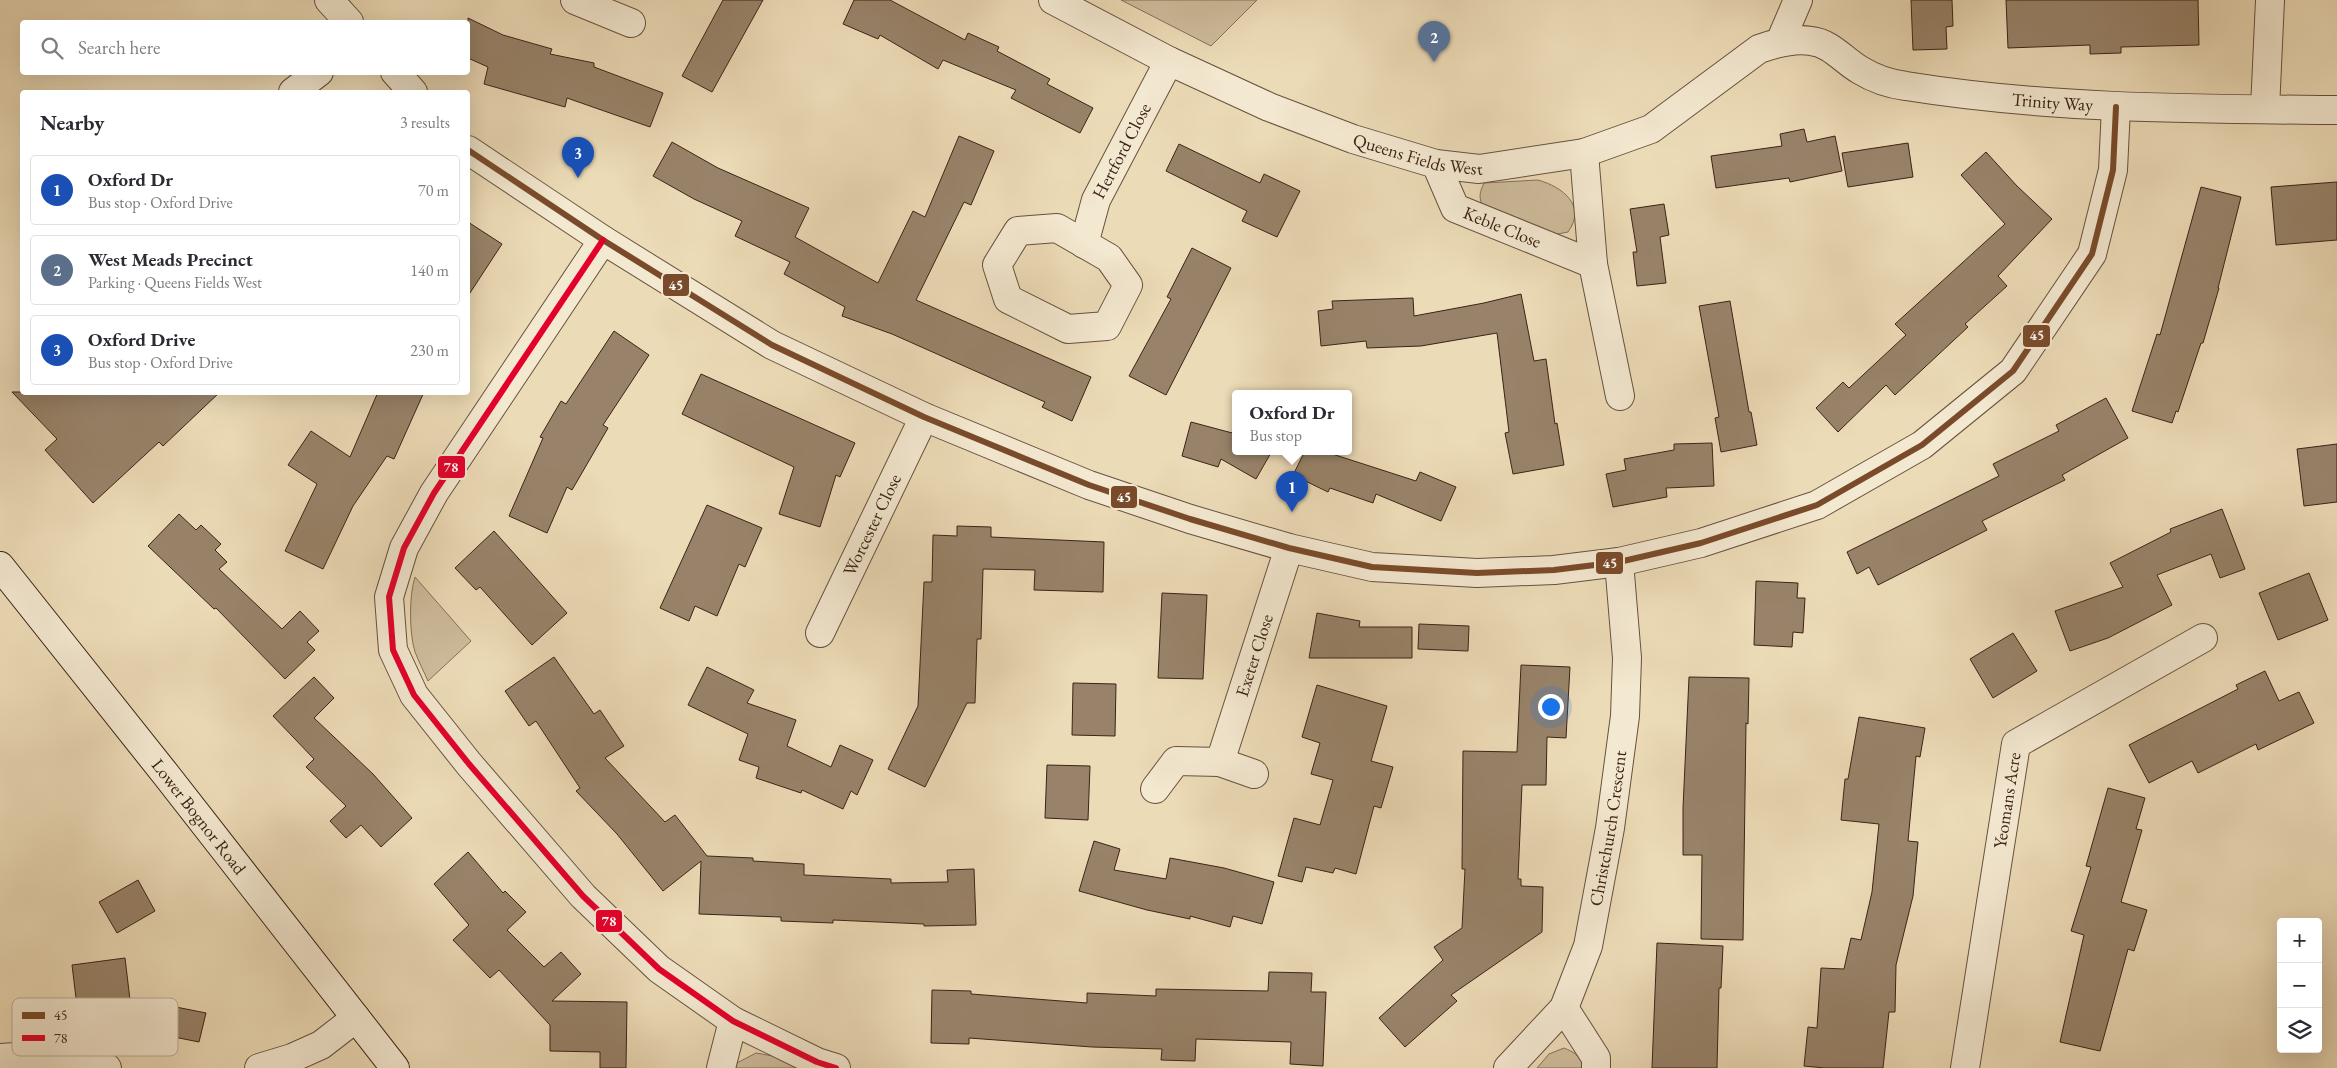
<!DOCTYPE html>
<html lang="en">
<head>
<meta charset="utf-8">
<style>
	body { margin:0; font-family:"EB Garamond",serif; background:#f2f2f3; color:#2b2b33 }
	.controls { position:absolute; right:15px; bottom:15px; display:grid; overflow:hidden; border-radius:5px; box-shadow:0 5px 20px #0002 }
	.controls button { width:45px; height:45px; display:grid; place-items:center; padding:0; border:0; border-bottom:1px solid #e1e1e2; background:#fff; color:#2b2b33; font:25px sans-serif }
	.you { position:absolute; left:1550px; top:706px; width:18px; height:18px; margin:-12px; border:4px solid #fff; border-radius:50%; background:#1a73e8; box-shadow:0 0 0 8px #1a73e833 }
	.badge { display:grid; place-items:center; width:32px; height:32px; border-radius:50%; background:#1a73e8; color:#fff; font-size:16px; font-weight:700 }
	.pin { position:absolute; translate:-50% -41px; filter:drop-shadow(0 1px 2px #0008) }
	.pin::after { content:''; position:absolute; top:26px; width:18px; height:15px; background:inherit; clip-path:polygon(0 0,100% 0,50% 100%) }
	.popup { position:absolute; left:1232px; top:390px; width:120px; height:65px; box-sizing:border-box; display:grid; place-content:center; border-radius:5px; background:#fff; filter:drop-shadow(0 1px 4px #0005); font-size:16px; white-space:nowrap; color:#7c7c81 }
	.popup b { font-size:19px; color:#2b2b33 }
	.popup::after { content:''; position:absolute; left:50%; top:100%; margin-left:-10px; border:10px solid transparent; border-top-color:#fff }
	.list { margin:0; padding:0; list-style:none }
	h2 { display:flex; justify-content:space-between; align-items:center; height:65px; margin:0; padding:0 20px; font-size:21px }
	h2 small { font-size:16px; font-weight:400; color:#7c7c81 }
	.list li { display:grid; grid-template-columns:32px 1fr auto; gap:15px; align-items:center; box-sizing:border-box; height:70px; margin:0 10px 10px; padding:0 10px; border:1px solid #e1e1e2; border-radius:5px }
	.list b { display:block; font-size:19px; white-space:nowrap }
	.list p { margin:0; font-size:16px; white-space:nowrap; color:#7c7c81 }
	.list em { font-size:16px; font-style:normal; color:#7c7c81 }
	.icon { flex:none; width:28px; height:28px; fill:none; stroke:currentColor; stroke-width:2; stroke-linecap:round; stroke-linejoin:round }
	.map { position:relative; flex:none; width:2337px; height:1068px; overflow:hidden }
	.search { position:absolute; background:#fff; box-shadow:0 5px 20px #0002; left:20px; top:20px; width:450px; height:55px; display:flex; align-items:center; gap:12px; box-sizing:border-box; padding:0 18px; border-radius:5px; color:#7c7c81; font-size:19px }
	.panel { position:absolute; background:#fff; box-shadow:0 5px 20px #0002; left:20px; top:90px; width:450px; height:305px; border-radius:5px }
	.map>svg:first-child { display:block }
</style>
</head>
<body>
<div class="map">
<svg width="2337" height="1068" viewBox="0 0 2337 1068">
	<rect width="100%" height="100%" fill="#ecdbb7"/>
	<filter id="stains"><feTurbulence type="fractalNoise" baseFrequency=".004" numOctaves="4"/><feColorMatrix values="0 0 0 0 .2 0 0 0 0 .09 0 0 0 0 .02 0 0 0 .5 -.17"/></filter>
	<radialGradient id="worn" r=".72"><stop offset=".6" stop-color="#630" stop-opacity="0"/><stop offset="1" stop-color="#630" stop-opacity=".3"/></radialGradient>
	<path fill="#cebc9c" stroke="#857059" d="M 1121,0 L 1257,0 L 1211,46 Z
		M 1538,180 C 1563,187 1587,206 1568,232 L 1548,236 L 1483,206 C 1478,197 1480,192 1484,183 Z
		M 415,577 L 471,641 L 428,681 C 424,672 419,662 415,652 C 409,633 409,595 415,577 Z
		M 1564,1048 C 1574,1052 1581,1056 1583,1068 L 1537,1068 L 1549,1054 Z
		M 756,1053 L 773,1056 L 800,1068 L 736,1068 L 737,1063 Z"/>
	<path fill="#98836a" stroke="#3c2316" d="M 723,0 L 763,0 L 712,92 L 682,76 Z
		M 854,0 L 890,0 L 965,40 L 968,33 L 999,47 L 997,51 L 1050,79 L 1047,84 L 1093,108 L 1080,133 L 1011,98 L 1016,90 L 943,60 L 938,69 L 880,35 L 878,39 L 843,24 Z
		M 1911,0 L 1952,0 L 1953,26 L 1946,27 L 1947,49 L 1913,50 Z
		M 2006,0 L 2198,0 L 2199,45 L 2121,47 L 2121,53 L 2090,54 L 2090,45 L 2008,48 Z
		M 468,18 L 503,35 L 552,49 L 550,54 L 594,63 L 594,67 L 663,93 L 650,127 L 567,98 L 565,107 L 484,84 L 488,67 L 468,58 Z
		M 1804,129 L 1807,142 L 1835,136 L 1842,171 L 1790,182 L 1789,178 L 1716,188 L 1711,156 L 1782,146 L 1780,134 Z
		M 959,136 L 994,151 L 971,205 L 964,202 L 916,300 L 1091,377 L 1072,421 L 1042,407 L 1045,402 L 892,334 L 842,316 L 845,307 L 784,274 L 790,262 L 735,236 L 742,221 L 694,199 L 653,176 L 672,142 L 718,168 L 809,208 L 795,237 L 878,283 L 913,211 L 925,217 Z
		M 1908,143 L 1913,177 L 1848,187 L 1842,153 Z
		M 1179,144 L 1260,183 L 1264,174 L 1300,191 L 1277,237 L 1242,221 L 1247,211 L 1166,171 Z
		M 1986,152 L 2017,186 L 2052,219 L 1998,276 L 2007,286 L 1965,324 L 1968,327 L 1895,395 L 1886,385 L 1838,432 L 1816,408 L 1843,382 L 1849,388 L 1906,335 L 1895,324 L 2005,224 L 1961,175 Z
		M 2337,182 L 2337,240 L 2276,245 L 2271,187 Z
		M 2201,187 L 2241,197 L 2218,288 L 2219,288 L 2203,343 L 2201,343 L 2178,412 L 2176,411 L 2172,423 L 2132,411 L 2157,334 L 2160,335 Z
		M 1664,204 L 1669,235 L 1660,237 L 1666,283 L 1637,286 L 1633,252 L 1637,252 L 1630,209 Z
		M 468,222 L 502,244 L 468,296 Z
		M 1192,248 L 1231,268 L 1166,395 L 1129,376 L 1171,299 L 1167,297 Z
		M 1521,294 L 1534,361 L 1546,359 L 1555,424 L 1557,423 L 1564,465 L 1513,474 L 1505,433 L 1509,432 L 1497,333 L 1421,346 L 1367,348 L 1366,341 L 1321,346 L 1318,311 L 1333,309 L 1332,301 L 1413,298 L 1414,316 L 1484,303 Z
		M 1730,301 L 1749,412 L 1751,412 L 1757,445 L 1721,452 L 1715,418 L 1719,417 L 1699,306 Z
		M 614,331 L 649,355 L 603,425 L 608,428 L 572,490 L 567,487 L 547,533 L 509,516 L 543,438 L 540,437 L 561,401 L 566,404 Z
		M 701,374 L 855,443 L 840,477 L 836,475 L 820,527 L 779,514 L 794,467 L 682,414 Z
		M 12,392 L 220,392 L 163,446 L 159,442 L 93,503 L 45,450 L 57,439 Z
		M 378,392 L 424,392 L 394,459 L 387,456 L 353,506 L 323,569 L 285,551 L 317,484 L 288,465 L 311,431 L 350,457 Z
		M 2106,398 L 2128,438 L 2062,475 L 2065,480 L 1982,521 L 1987,530 L 1878,585 L 1869,567 L 1857,574 L 1847,552 L 1999,476 L 1993,464 L 2059,431 L 2056,425 Z
		M 1191,422 L 1236,434 L 1236,451 L 1272,451 L 1256,479 L 1221,459 L 1218,467 L 1182,456 Z
		M 1712,443 L 1714,486 L 1666,488 L 1667,497 L 1613,507 L 1606,474 L 1626,470 L 1624,459 L 1674,450 L 1674,444 Z
		M 2337,444 L 2337,502 L 2304,506 L 2297,449 Z
		M 1305,451 L 1323,451 L 1416,481 L 1420,472 L 1456,487 L 1441,521 L 1376,494 L 1373,503 L 1330,488 L 1328,492 L 1293,475 Z
		M 707,505 L 762,528 L 745,567 L 739,564 L 717,616 L 695,606 L 689,621 L 660,608 Z
		M 2222,509 L 2245,569 L 2220,578 L 2211,554 L 2157,575 L 2172,605 L 2108,638 L 2070,651 L 2055,611 L 2123,587 L 2110,563 L 2171,532 L 2170,529 Z
		M 179,514 L 196,530 L 201,525 L 221,544 L 215,550 L 227,562 L 219,569 L 282,629 L 300,611 L 319,631 L 307,642 L 315,650 L 285,679 L 216,608 L 214,609 L 148,546 Z
		M 957,526 L 991,527 L 991,537 L 1104,542 L 1103,592 L 1034,590 L 1035,570 L 983,569 L 981,639 L 977,639 L 975,703 L 967,703 L 925,787 L 888,769 L 918,706 L 924,582 L 932,582 L 933,535 L 957,536 Z
		M 494,531 L 567,613 L 532,645 L 480,587 L 476,590 L 455,568 Z
		M 2309,573 L 2328,620 L 2278,640 L 2259,593 Z
		M 1756,581 L 1798,583 L 1797,598 L 1805,598 L 1803,633 L 1793,632 L 1792,647 L 1754,645 Z
		M 1162,593 L 1207,595 L 1203,679 L 1158,678 Z
		M 1317,613 L 1360,621 L 1359,627 L 1412,627 L 1412,658 L 1309,658 Z
		M 1419,624 L 1469,626 L 1468,651 L 1418,649 Z
		M 2013,633 L 2037,671 L 1993,698 L 1970,659 Z
		M 554,657 L 594,714 L 600,710 L 624,746 L 605,758 L 665,822 L 675,815 L 707,856 L 753,858 L 753,861 L 804,864 L 804,875 L 891,879 L 891,883 L 948,882 L 947,870 L 974,869 L 976,925 L 924,926 L 924,924 L 833,920 L 833,923 L 781,921 L 781,917 L 699,914 L 701,861 L 663,891 L 617,834 L 576,791 L 580,788 L 536,721 L 529,726 L 505,691 Z
		M 1521,665 L 1570,667 L 1566,738 L 1547,737 L 1546,785 L 1522,785 L 1518,879 L 1521,879 L 1521,886 L 1543,887 L 1542,932 L 1451,995 L 1457,1001 L 1405,1047 L 1379,1018 L 1443,960 L 1434,947 L 1462,928 L 1465,869 L 1462,869 L 1463,751 L 1517,752 Z
		M 707,667 L 754,690 L 747,703 L 796,720 L 787,746 L 831,767 L 840,745 L 873,760 L 857,795 L 851,791 L 843,809 L 802,790 L 801,793 L 756,778 L 759,767 L 739,760 L 748,734 L 688,705 Z
		M 2265,671 L 2279,701 L 2299,692 L 2314,723 L 2258,750 L 2256,744 L 2198,773 L 2192,761 L 2149,783 L 2129,745 L 2238,689 L 2236,685 Z
		M 314,677 L 334,698 L 314,718 L 373,774 L 412,818 L 381,847 L 361,825 L 346,838 L 330,821 L 346,806 L 306,767 L 314,759 L 273,716 Z
		M 1689,677 L 1749,678 L 1748,724 L 1746,723 L 1743,940 L 1701,939 L 1702,855 L 1683,855 L 1683,808 Z
		M 1073,683 L 1116,684 L 1115,736 L 1072,735 Z
		M 1317,685 L 1387,706 L 1371,761 L 1393,767 L 1381,808 L 1374,806 L 1356,874 L 1335,868 L 1333,873 L 1306,867 L 1302,882 L 1278,876 L 1294,818 L 1320,825 L 1333,780 L 1311,774 L 1320,743 L 1302,737 Z
		M 1859,717 L 1925,728 L 1920,757 L 1916,756 L 1908,841 L 1918,842 L 1913,896 L 1896,965 L 1895,1012 L 1889,1012 L 1883,1068 L 1825,1068 L 1804,1066 L 1808,1027 L 1817,1028 L 1821,968 L 1844,969 L 1851,938 L 1861,940 L 1872,892 L 1879,824 L 1841,820 L 1845,779 L 1848,779 Z
		M 1047,765 L 1090,766 L 1088,820 L 1045,818 Z
		M 2108,788 L 2145,798 L 2136,829 L 2142,830 L 2121,902 L 2147,910 L 2134,951 L 2128,949 L 2100,1051 L 2060,1042 L 2084,935 L 2071,931 L 2091,867 L 2086,866 Z
		M 1094,841 L 1120,849 L 1114,870 L 1166,879 L 1170,858 L 1224,868 L 1274,882 L 1262,924 L 1233,916 L 1230,927 L 1190,916 L 1190,919 L 1147,910 L 1079,891 Z
		M 468,852 L 503,893 L 505,891 L 526,912 L 507,930 L 544,967 L 561,952 L 581,974 L 552,1001 L 627,1002 L 626,1068 L 600,1068 L 600,1052 L 550,1051 L 550,1025 L 499,970 L 490,978 L 453,940 L 469,925 L 434,884 Z
		M 138,880 L 155,911 L 117,933 L 99,902 Z
		M 1657,943 L 1723,946 L 1721,988 L 1719,988 L 1717,1068 L 1652,1068 Z
		M 125,958 L 133,1025 L 80,1031 L 72,965 Z
		M 1269,972 L 1312,973 L 1311,992 L 1326,992 L 1323,1066 L 1290,1064 L 1291,1042 L 1196,1039 L 1195,1061 L 1161,1060 L 1162,1049 L 1092,1047 L 969,1038 L 969,1044 L 931,1043 L 932,990 L 971,991 L 971,994 L 1087,1003 L 1087,993 L 1156,996 L 1156,989 L 1268,991 Z
		M 176,1007 L 206,1013 L 199,1042 L 169,1036 Z"/>
	<g fill="none" stroke-linecap="round" stroke-linejoin="round">
		<g stroke="#68513e" stroke-width="30">
			<g id="minor">
				<path d="M 329,0 L 349,22"/>
				<path d="M 575,0 L 631,23"/>
				<path id="s1" d="M 1053,0 L 1169,61 L 1269,107 L 1353,139 L 1436,164 L 1479,169 L 1584,153 L 1651,129 L 1759,49 C 1776,43 1794,38 1811,41 C 1831,43 1844,61 1860,70 C 1873,78 1890,84 1906,86 C 2049,109 2193,109 2337,110"/>
				<path d="M 1780,42 L 1798,0"/>
				<path d="M 395,72 L 413,92"/>
				<path d="M 293,92 L 319,72"/>
				<path d="M 2265,109 L 2270,0"/>
				<path d="M 468,150 L 603,240 L 772,345 L 924,417 L 1089,485 L 1190,519 L 1289,548 L 1372,567 L 1477,573 L 1554,570 L 1619,562 L 1701,543 L 1817,505 L 1922,445 L 2013,371 L 2092,254 L 2113,170 L 2116,107"/>
				<path d="M 1584,153 L 1593,264 L 1620,396"/>
				<path id="s2" d="M 1436,164 L 1455,208 L 1593,264"/>
				<path d="M 1057,228 L 1109,258 L 1128,285 L 1107,326 L 1068,329 L 1008,299 L 997,265 L 1018,231 Z"/>
				<path d="M 603,240 L 434,493 L 404,548 L 389,597 L 393,650 L 414,695 L 469,764 L 583,896 L 659,969 L 733,1021 L 817,1062 L 836,1068"/>
				<path id="s3" d="M 1084,244 L 1096,200 L 1169,61"/>
				<path id="s4" d="M 820,633 L 924,417"/>
				<path d="M 1220,762 L 1254,774"/>
				<path id="s5" d="M 1155,789 L 1176,761 L 1220,762 L 1289,548"/>
				<path d="M 1564,1008 L 1596,1058 L 1596,1068"/>
				<path d="M 0,1058 L 15,1057 L 107,1068"/>
				<path d="M 259,1068 L 292,1058 L 321,1045 L 356,1018"/>
				<path d="M 721,1068 L 733,1021"/>
				<path id="s6" d="M 1508,1068 L 1564,1008 L 1588,946 L 1610,828 L 1625,716 L 1627,658 L 1619,562"/>
				<path id="s7" d="M 1965,1068 L 2016,744 L 2203,638"/>
			</g>
		</g>
		<g stroke="#3c2316" stroke-width="30">
			<g id="secondary">
				<path id="s8" d="M 0,566 L 167,776 L 395,1068"/>
			</g>
		</g>
		<use href="#minor" stroke="#f3e8d0" stroke-width="28"/>
		<use href="#secondary" stroke="#f3e8d0" stroke-width="28"/>
		<g stroke="#f3e8d0" stroke-width="10">
			<path id="bus-1" d="M 468,150 L 603,240 L 772,345 L 924,417 L 1089,485 L 1190,519 L 1289,548 L 1372,567 L 1477,573 L 1554,570 L 1619,562 L 1701,543 L 1817,505 L 1922,445 L 2013,371 L 2092,254 L 2113,170 L 2116,107"/>
		</g>
		<g stroke="#f3e8d0" stroke-width="10">
			<path id="bus-2" d="M 603,240 L 434,493 L 404,548 L 389,597 L 393,650 L 414,695 L 469,764 L 583,896 L 659,969 L 733,1021 L 817,1062 L 836,1068"/>
		</g>
		<use href="#bus-1" stroke="#7a4b2a" stroke-width="6"/>
		<use href="#bus-2" stroke="#e4002b" stroke-width="6"/>
	</g>
	<g text-anchor="middle" stroke-width="4" stroke-linejoin="round" paint-order="stroke">
		<g font-size="18" fill="#3c2316" stroke="#f3e8d0">
			<text dy="6" stroke="none"><textPath href="#s1" startOffset="1080">Trinity Way</textPath></text>
			<text dy="6" stroke="none"><textPath href="#s3" startOffset="101">Hertford Close</textPath></text>
			<text dy="6" stroke="none"><textPath href="#s1" startOffset="398">Queens Fields West</textPath></text>
			<text dy="6" stroke="none"><textPath href="#s2" startOffset="99">Keble Close</textPath></text>
			<text dy="6" stroke="none"><textPath href="#s4" startOffset="120">Worcester Close</textPath></text>
			<text dy="6" stroke="none"><textPath href="#s5" startOffset="191">Exeter Close</textPath></text>
			<text dy="6" stroke="none"><textPath href="#s7" startOffset="271">Yeomans Acre</textPath></text>
			<text dy="6" stroke="none"><textPath href="#s8" startOffset="320">Lower Bognor Road</textPath></text>
			<text dy="6" stroke="none"><textPath href="#s6" startOffset="268">Christchurch Crescent</textPath></text>
		</g>
	</g>
	<rect x="12" y="998" width="166" height="58" rx="8" fill="#f3e8d0" stroke="#bcad98" stroke-width="1"/>
	<rect x="22" y="1012" width="23" height="7" fill="#7a4b2a"/>
	<rect x="22" y="1035" width="23" height="6" fill="#e4002b"/>
	<g font-size="14" fill="#3c2316">
		<text x="54" y="1020">45</text>
		<text x="54" y="1043">78</text>
	</g>
	<g stroke="#f3e8d0" stroke-width="2">
		<rect x="662" y="273" width="28" height="24" rx="5" fill="#7a4b2a"/>
		<rect x="2022" y="324" width="29" height="24" rx="5" fill="#7a4b2a"/>
		<rect x="437" y="455" width="29" height="24" rx="5" fill="#e4002b"/>
		<rect x="1110" y="485" width="28" height="24" rx="5" fill="#7a4b2a"/>
		<rect x="1595" y="551" width="29" height="24" rx="5" fill="#7a4b2a"/>
		<rect x="595" y="909" width="28" height="24" rx="5" fill="#e4002b"/>
	</g>
	<g font-size="14" text-anchor="middle" font-weight="bold" fill="#fff">
		<text x="676" y="290">45</text>
		<text x="2037" y="340">45</text>
		<text x="451" y="472">78</text>
		<text x="1124" y="502">45</text>
		<text x="1610" y="568">45</text>
		<text x="609" y="926">78</text>
	</g>
	<rect width="100%" height="100%" filter="url(#stains)"/>
	<rect width="100%" height="100%" fill="url(#worn)"/>
</svg>
<div class="controls">
<button>+</button>
<button>−</button>
<button><svg class="icon" aria-label="layers" viewBox="0 0 24 24"><path d="M12 4l9 5-9 5-9-5zM3 14l9 5 9-5"/></svg></button>
</div>
<div class="you"></div>
<div class="pin badge" style="left:1292px;top:512px;background:#1a4fb4">1</div>
<div class="popup"><b>Oxford Dr</b>Bus stop</div>
<div class="pin badge" style="left:1434px;top:62px;background:#5c6f8a">2</div>
<div class="pin badge" style="left:578px;top:178px;background:#1a4fb4">3</div>
<div class="search"><svg class="icon" aria-label="search" viewBox="0 0 24 24"><circle cx="10" cy="10" r="6"/><path d="M15 15l6 6"/></svg>Search here</div>
<section class="panel">
<h2>Nearby<small>3 results</small></h2>
<ul class="list">
<li><span class="badge" style="background:#1a4fb4">1</span><div><b>Oxford Dr</b><p>Bus stop · Oxford Drive</p></div><em>70 m</em></li>
<li><span class="badge" style="background:#5c6f8a">2</span><div><b>West Meads Precinct</b><p>Parking · Queens Fields West</p></div><em>140 m</em></li>
<li><span class="badge" style="background:#1a4fb4">3</span><div><b>Oxford Drive</b><p>Bus stop · Oxford Drive</p></div><em>230 m</em></li>
</ul>
</section>
</div>
</body>
</html>
